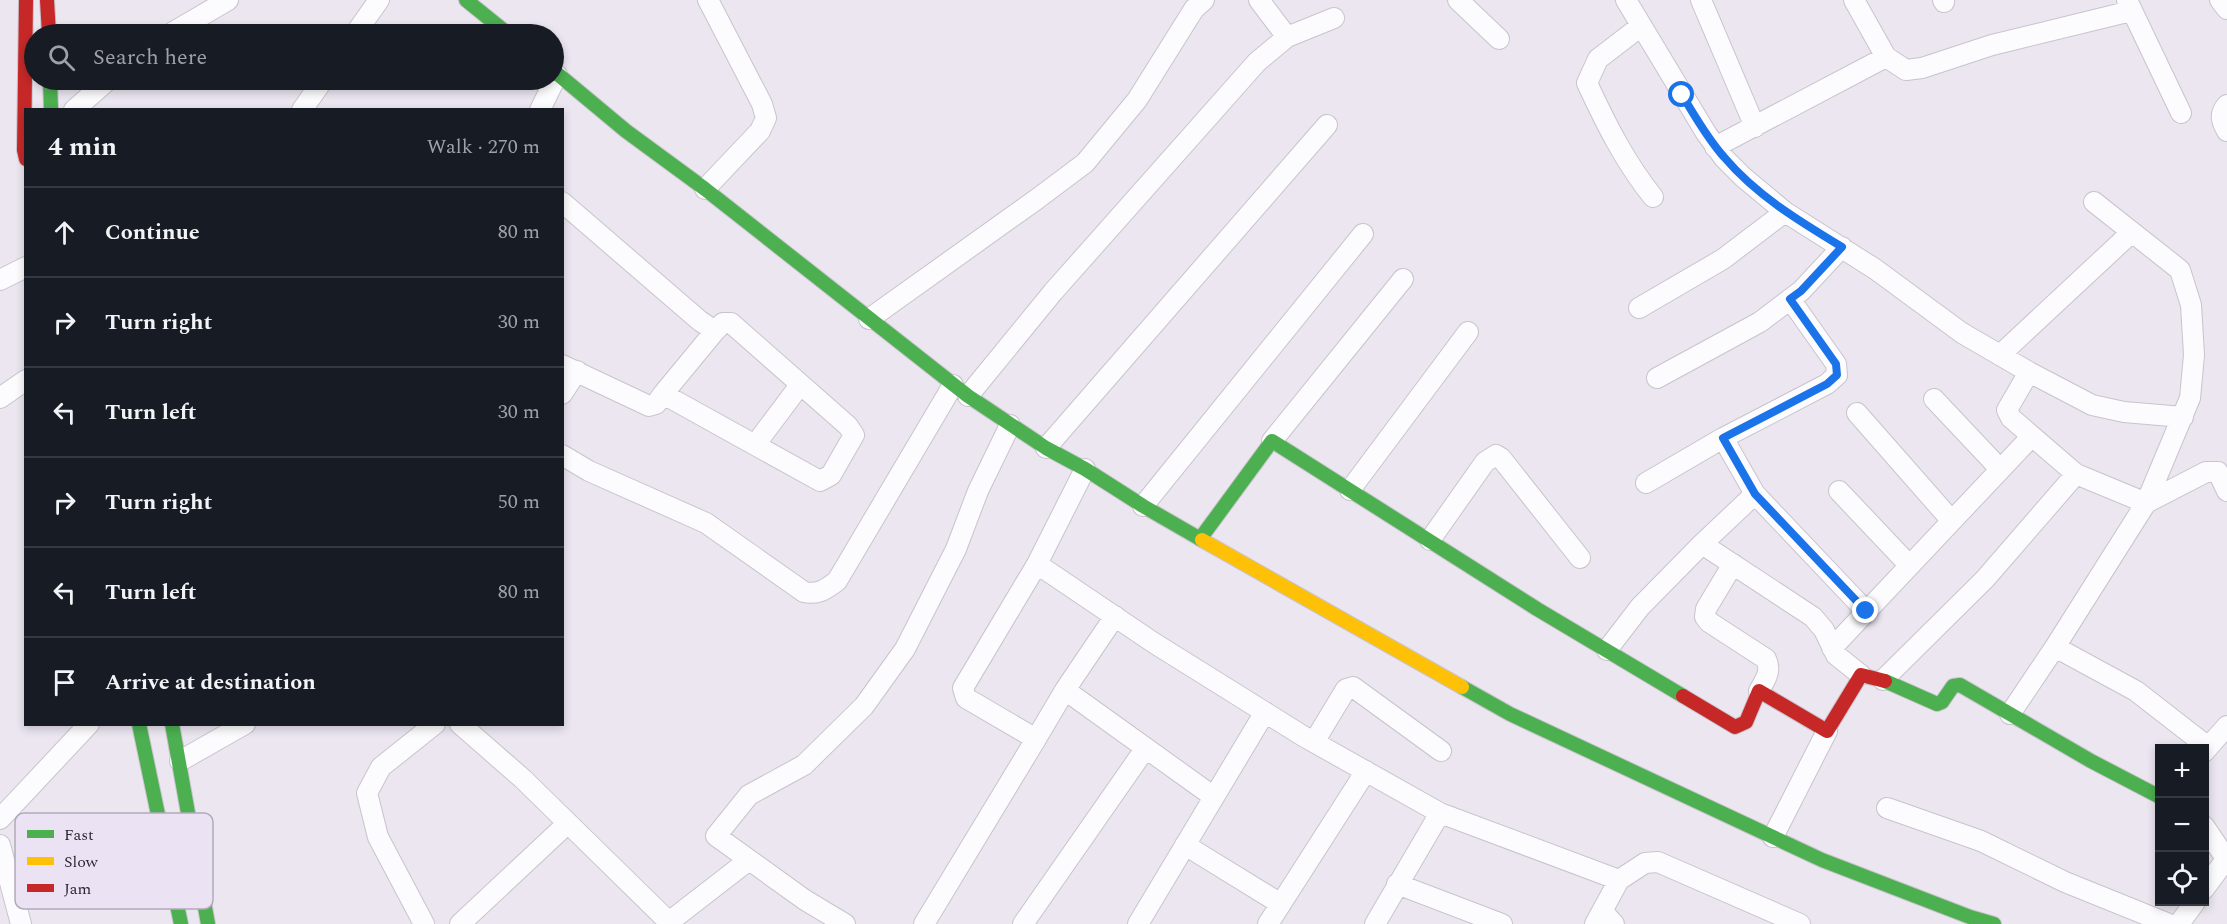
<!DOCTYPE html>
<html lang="en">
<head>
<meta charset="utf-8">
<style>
	body { margin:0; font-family:Spectral,serif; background:#20242c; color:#f1f3f6 }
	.controls { position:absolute; right:18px; bottom:18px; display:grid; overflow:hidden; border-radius:0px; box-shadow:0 3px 9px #0003 }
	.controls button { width:54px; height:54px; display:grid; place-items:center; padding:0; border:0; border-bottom:2px solid #363941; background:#171b24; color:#f1f3f6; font:30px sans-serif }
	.stop { position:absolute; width:18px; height:18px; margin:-14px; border:4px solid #1a73e8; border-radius:50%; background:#fff }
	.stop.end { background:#1a73e8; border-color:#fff; box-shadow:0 2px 6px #0008 }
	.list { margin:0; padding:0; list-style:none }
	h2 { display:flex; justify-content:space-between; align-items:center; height:78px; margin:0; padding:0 24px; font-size:26px }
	h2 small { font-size:20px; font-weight:400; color:#9ea1a6 }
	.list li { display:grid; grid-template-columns:39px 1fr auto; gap:18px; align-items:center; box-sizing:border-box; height:90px; padding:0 24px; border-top:2px solid #363941 }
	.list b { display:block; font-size:22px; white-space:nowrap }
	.list em { font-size:20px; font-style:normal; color:#9ea1a6 }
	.icon { flex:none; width:33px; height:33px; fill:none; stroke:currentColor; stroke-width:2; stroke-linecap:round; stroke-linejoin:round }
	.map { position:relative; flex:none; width:2227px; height:924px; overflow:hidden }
	.search { position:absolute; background:#171b24; box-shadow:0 3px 9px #0003; left:24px; top:24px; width:540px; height:66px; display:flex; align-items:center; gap:15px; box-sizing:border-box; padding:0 21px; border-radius:33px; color:#9ea1a6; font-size:22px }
	.panel { position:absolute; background:#171b24; box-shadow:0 3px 9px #0003; left:24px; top:108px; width:540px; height:618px; border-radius:0px }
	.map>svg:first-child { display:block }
</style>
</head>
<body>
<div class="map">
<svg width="2227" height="924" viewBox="0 0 2227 924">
	<rect width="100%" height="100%" fill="#ebe6f0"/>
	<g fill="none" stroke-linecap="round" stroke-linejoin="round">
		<g stroke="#c8c4cc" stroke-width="22">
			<path id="street" d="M 1259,0 L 1287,37
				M 1458,0 L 1499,39
				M 1626,0 L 1706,133 L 1724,158 L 1743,177 L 1785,212 L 1875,269 L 1962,333 L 2029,372 L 2007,410 L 2011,418 L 2076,474 L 2146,503 L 2206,472 L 2218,472 L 2227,491
				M 1701,0 L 1755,127
				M 1854,0 L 1886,57
				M 1943,0 L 1944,2
				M 2127,0 L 2181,113
				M 2220,0 L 2227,9
				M 1641,26 L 1598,59 L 1587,83 C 1606,124 1625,162 1653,197
				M 170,34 L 228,0
				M 355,34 L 379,0
				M 2227,105 C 2219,114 2221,121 2227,131
				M 74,110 L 108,80
				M 302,110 L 323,80
				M 540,110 L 557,75
				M 1715,147 L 1886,57 L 1906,70 L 1922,68 L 1992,45 L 2131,11
				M 705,189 L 760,131 L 766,118 L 762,104 L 708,0
				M 562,202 L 700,321 L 715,331
				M 0,280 L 26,267
				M 1639,308 L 1723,259 L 1785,212
				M 869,319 L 1037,199 L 1085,163 L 1137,100 L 1194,9 L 1204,0
				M 2000,355 L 2132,232
				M 562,365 L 649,406 L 656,404 L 663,394 L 715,331 L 723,323 L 731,323 L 848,426 L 854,435 L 831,475 L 820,481 L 663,394
				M 2029,372 L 2092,405 L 2124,412 L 2183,417
				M 1657,378 L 1760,322 L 1801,291 L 1842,247
				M 562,394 L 577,371
				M 968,396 L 1053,292 L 1257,62 L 1287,37 L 1334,18
				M 0,398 L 26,380
				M 1934,399 L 2000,469
				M 1857,413 L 1951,520
				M 1723,438 L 1755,494 L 1866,611
				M 1272,441 L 1403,279
				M 755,445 L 800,385
				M 1046,448 L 1327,125
				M 562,455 L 589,471 L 706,523 L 804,592 C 818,595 825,590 837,581 L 953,385
				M 1085,469 L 1037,564 L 1154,643 L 1303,736 L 1440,813 L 1619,880 L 1645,863 L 1658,862 L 1800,924
				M 1646,483 L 1723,438 L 1827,384 L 1837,375 L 1836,364 L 1790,299
				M 1350,490 L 1468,332
				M 1839,491 L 1909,565
				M 1143,506 L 1363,234
				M 1430,540 L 1485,462 L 1496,455 L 1501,458 L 1580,558
				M 1702,544 L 1813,617 L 1824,630 L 1836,655 L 1861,675
				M 1733,564 L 1706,609 L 1705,617 L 1709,622 L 1766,659 C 1772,671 1765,680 1759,691
				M 2055,647 L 2136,691 L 2208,747
				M 1832,648 L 2032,436
				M 1607,650 L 1640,607 L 1702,544 L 1755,494
				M 1883,680 L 1985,579 L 2076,474
				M 1065,690 L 1214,797
				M 2010,714 L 2055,647 L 2146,503 L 2190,398 L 2194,355 L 2191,305 L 2180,270 L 2094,202
				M 460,724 L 523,779 L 671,924
				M 1036,739 L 1065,690 L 1115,616
				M 1314,742 L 1346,689 L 1353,687 L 1441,751
				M 2204,752 L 2227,726
				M 180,761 L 245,724
				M 1887,808 L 1981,841 L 2065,882 L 2169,924
				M 0,819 L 89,724
				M 2204,826 L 2227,860
				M 1773,837 L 1827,731
				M 0,845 L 21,924
				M 1185,845 L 1281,904
				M 1397,884 L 1502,924
				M 2204,889 L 2227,858
				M 1602,911 L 1614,924
				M 669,922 L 749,860
				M 424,924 L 378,837 L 367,793 L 381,767 L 435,724
				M 460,924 L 568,823
				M 845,924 L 805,900 L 716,836 L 749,795 L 804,765 L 864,706 L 905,649 L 956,549 L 978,491 L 1010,425
				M 924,924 L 1036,739 L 966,698 L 963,688 L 1037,564
				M 1023,924 L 1145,749
				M 1138,924 L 1265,712
				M 1268,924 L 1366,771
				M 1375,924 L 1440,813
				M 1595,924 L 1619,880
				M 2179,924 L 2195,902"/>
		</g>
		<g stroke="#c8c4cc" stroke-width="16">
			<path id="fast" d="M 466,0 L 508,34
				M 554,71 L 626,131 L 705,189 L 968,396 L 1046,448 L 1085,469 L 1143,506 L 1202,540
				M 50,80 L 51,110
				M 1200,539 L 1272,441 L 1537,609 L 1683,696
				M 1885,681 L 1937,704 L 1942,702 L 1953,686 L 1960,685 L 2091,761 L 2160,797
				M 1462,687 L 1510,714 L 1822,860 L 1970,917 L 1994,924
				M 139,724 L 181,924
				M 172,724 L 208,924"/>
		</g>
		<g stroke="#c8c4cc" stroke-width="16">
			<path id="slow" d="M 1202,540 L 1462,687"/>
		</g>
		<g stroke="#c8c4cc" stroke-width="16">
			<path id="jam" d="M 26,0 L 24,150 L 26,159
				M 47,0 L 49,34
				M 1683,696 L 1735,727 L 1746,722 L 1759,691 L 1827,731 L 1861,675 L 1885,681"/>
		</g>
		<use href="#street" stroke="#fcfbfd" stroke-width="20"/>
		<use href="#fast" stroke="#4caf50" stroke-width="14"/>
		<use href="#slow" stroke="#ffc107" stroke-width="14"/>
		<use href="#jam" stroke="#c62828" stroke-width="14"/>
	</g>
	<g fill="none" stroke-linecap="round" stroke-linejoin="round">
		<path stroke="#1a73e8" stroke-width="8" d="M 1682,95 C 1695,116 1707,138 1724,157 C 1756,195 1799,221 1842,247 L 1801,291 L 1790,299 L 1836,364 L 1837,375 L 1827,384 L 1723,438 L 1755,494 L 1866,611"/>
	</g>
	<rect x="15" y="813" width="198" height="96" rx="9" fill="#ebe2f4" stroke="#b2aab9" stroke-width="1.5"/>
	<rect x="27" y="830" width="27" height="8" fill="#4caf50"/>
	<rect x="27" y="857" width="27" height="8" fill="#ffc107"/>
	<rect x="27" y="884" width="27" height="8" fill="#c62828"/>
	<g font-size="16" fill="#2c2930">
		<text x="64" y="840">Fast</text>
		<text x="64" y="867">Slow</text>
		<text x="64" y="894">Jam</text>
	</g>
</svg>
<div class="controls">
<button>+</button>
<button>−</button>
<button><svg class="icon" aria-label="locate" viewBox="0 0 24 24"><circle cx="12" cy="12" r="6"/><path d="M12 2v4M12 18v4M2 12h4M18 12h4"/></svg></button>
</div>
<div class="stop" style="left:1682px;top:95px"></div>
<div class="stop end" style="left:1866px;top:611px"></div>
<div class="search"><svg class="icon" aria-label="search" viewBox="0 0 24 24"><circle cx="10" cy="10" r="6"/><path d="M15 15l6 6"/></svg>Search here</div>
<section class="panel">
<h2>4 min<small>Walk · 270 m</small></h2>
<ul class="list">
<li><svg class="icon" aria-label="ahead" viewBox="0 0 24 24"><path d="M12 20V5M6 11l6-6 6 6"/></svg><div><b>Continue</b></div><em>80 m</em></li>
<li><svg class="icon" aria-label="right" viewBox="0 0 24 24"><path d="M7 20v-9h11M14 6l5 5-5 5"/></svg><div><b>Turn right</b></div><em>30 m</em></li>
<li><svg class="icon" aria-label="left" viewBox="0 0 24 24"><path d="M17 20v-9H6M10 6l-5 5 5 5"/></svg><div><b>Turn left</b></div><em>30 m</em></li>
<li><svg class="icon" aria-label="right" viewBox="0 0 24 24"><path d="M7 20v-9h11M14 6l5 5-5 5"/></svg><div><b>Turn right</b></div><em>50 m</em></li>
<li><svg class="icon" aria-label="left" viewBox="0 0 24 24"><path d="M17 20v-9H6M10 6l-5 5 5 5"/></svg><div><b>Turn left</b></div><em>80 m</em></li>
<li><svg class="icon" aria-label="arrive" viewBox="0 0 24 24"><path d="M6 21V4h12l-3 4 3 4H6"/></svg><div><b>Arrive at destination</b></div></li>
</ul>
</section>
</div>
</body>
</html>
